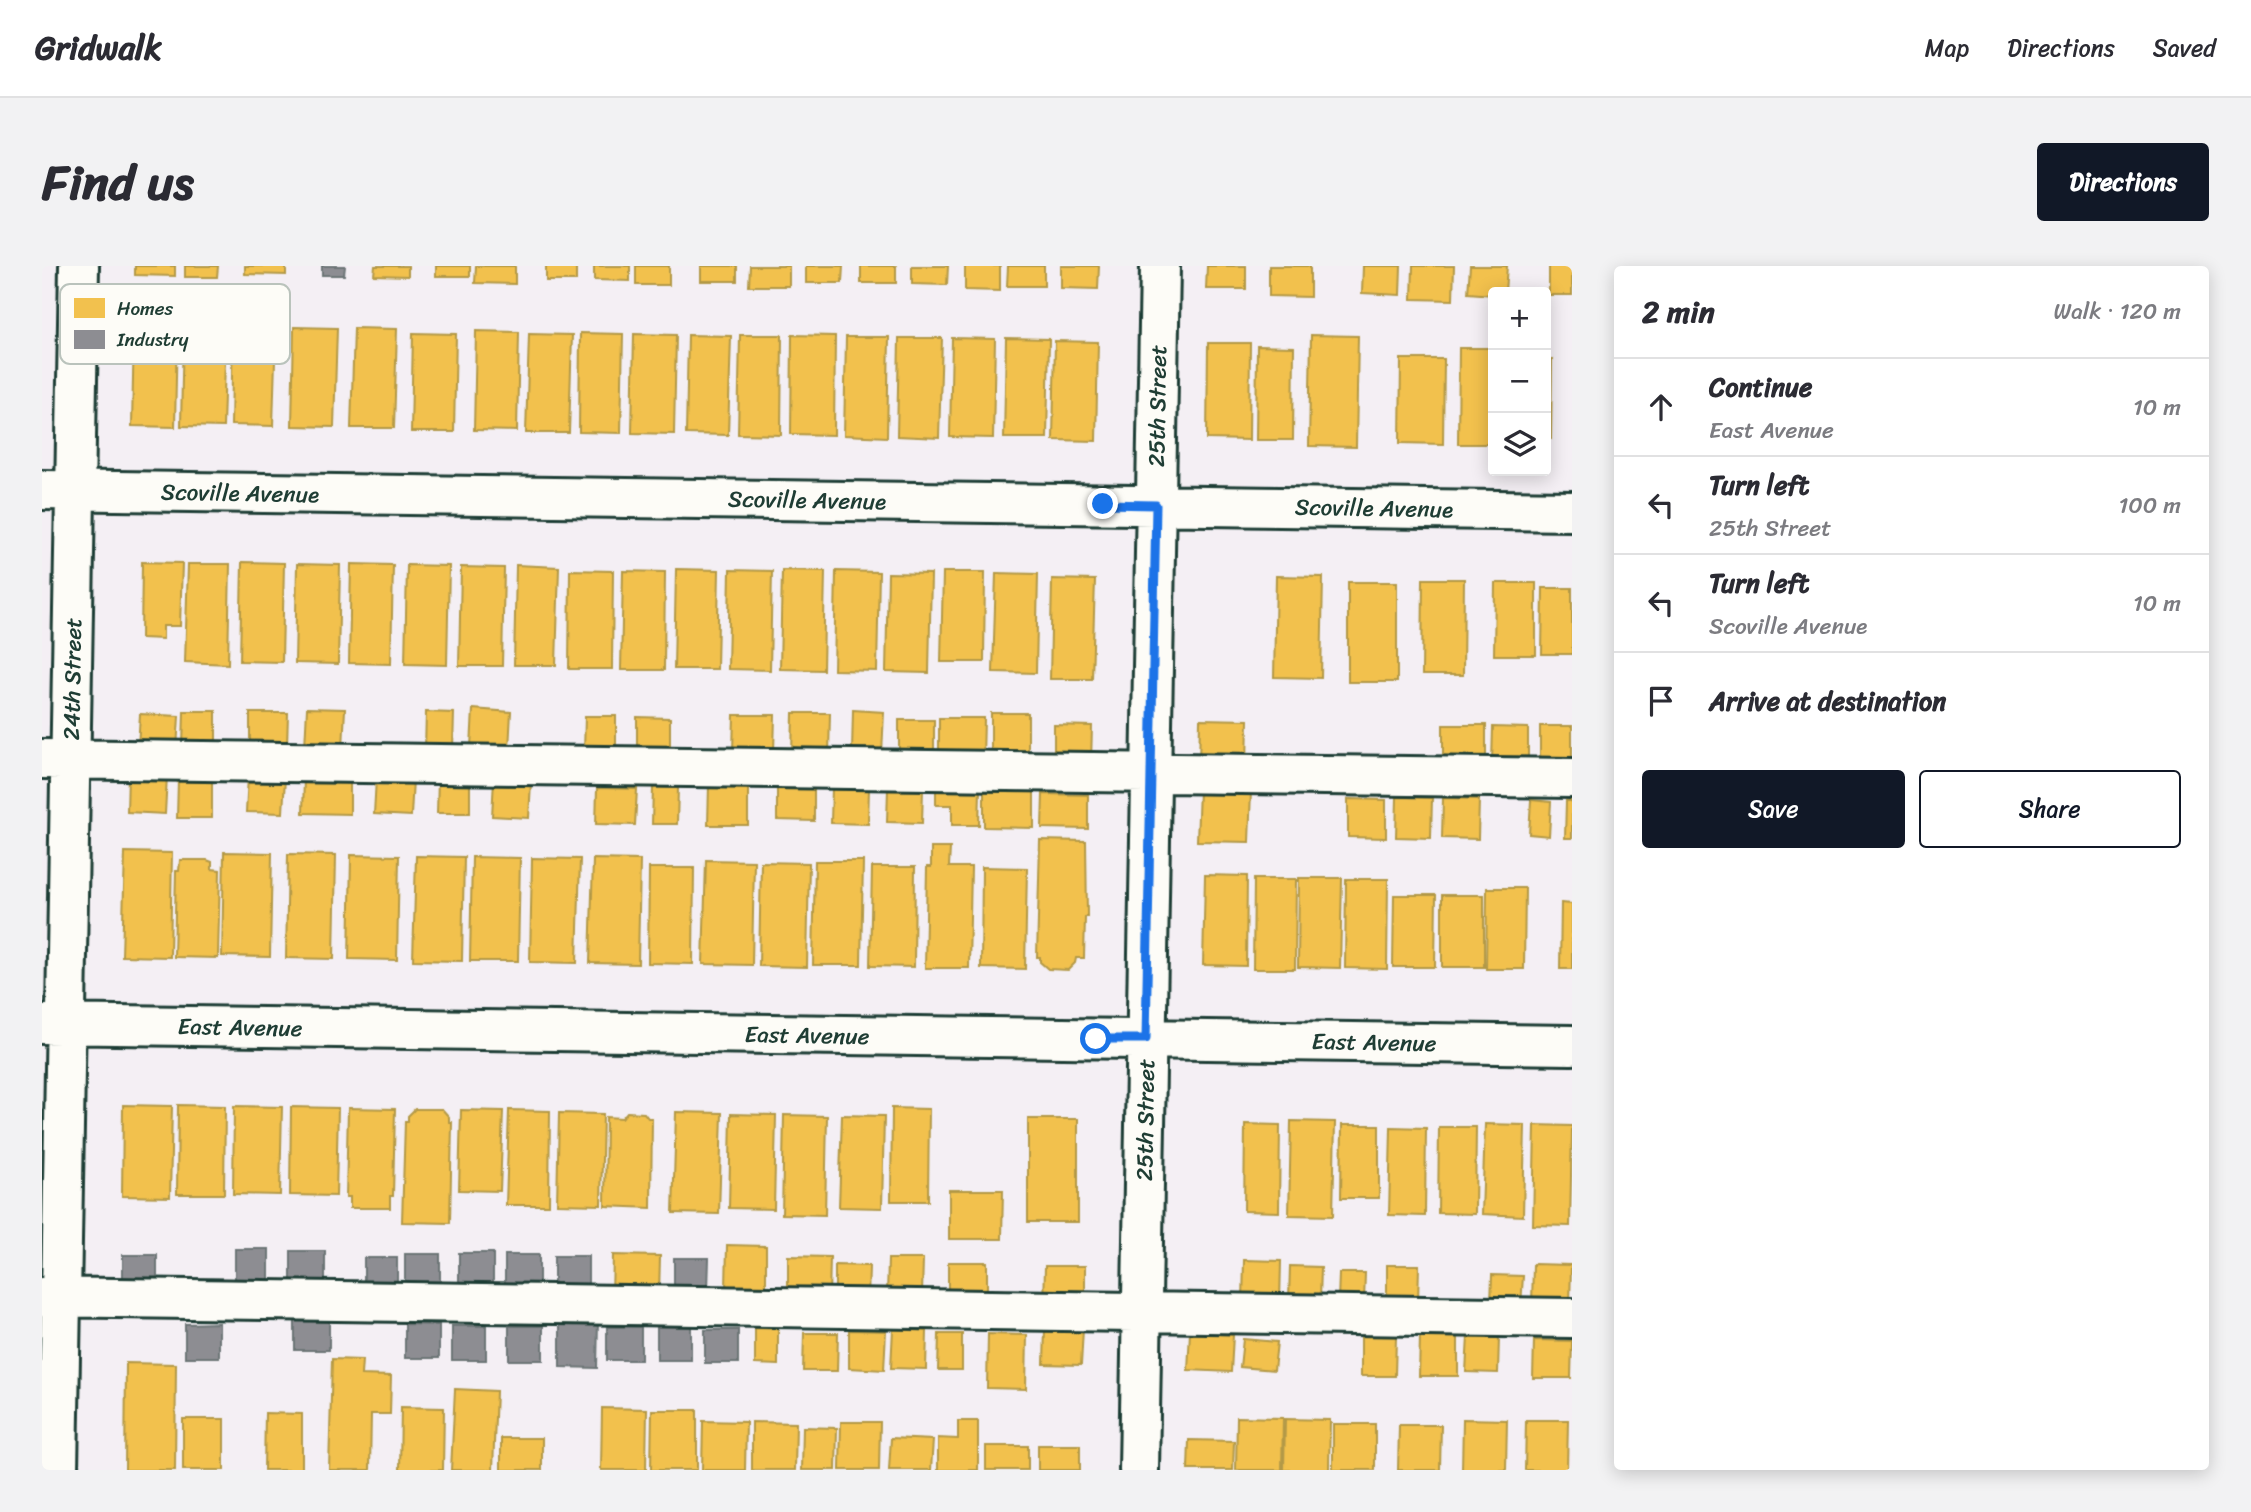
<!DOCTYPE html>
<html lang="en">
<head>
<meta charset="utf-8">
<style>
	body { margin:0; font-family:Sriracha,sans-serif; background:#f2f2f3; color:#2b2b33 }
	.controls { position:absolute; right:21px; top:21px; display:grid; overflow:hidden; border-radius:7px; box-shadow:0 4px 18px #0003 }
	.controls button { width:63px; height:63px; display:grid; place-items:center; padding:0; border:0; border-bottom:2px solid #e1e1e2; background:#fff; color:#2b2b33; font:35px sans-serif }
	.stop { position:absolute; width:21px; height:21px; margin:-16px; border:5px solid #1a73e8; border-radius:50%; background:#fff }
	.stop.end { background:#1a73e8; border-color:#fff; box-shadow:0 2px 7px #0008 }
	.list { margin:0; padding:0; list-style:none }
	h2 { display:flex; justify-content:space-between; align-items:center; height:91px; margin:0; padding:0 28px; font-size:30px }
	h2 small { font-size:23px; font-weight:400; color:#7c7c81 }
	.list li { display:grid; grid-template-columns:46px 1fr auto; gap:21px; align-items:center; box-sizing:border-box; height:98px; padding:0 28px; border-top:2px solid #e1e1e2 }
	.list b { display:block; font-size:26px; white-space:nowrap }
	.list p { margin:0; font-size:23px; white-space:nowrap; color:#7c7c81 }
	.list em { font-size:23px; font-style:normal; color:#7c7c81 }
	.actions { display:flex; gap:14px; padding:21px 28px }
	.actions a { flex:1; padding:16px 0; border:2px solid #111827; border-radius:7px; text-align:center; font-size:24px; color:#111827 }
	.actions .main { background:#111827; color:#fff }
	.icon { flex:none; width:38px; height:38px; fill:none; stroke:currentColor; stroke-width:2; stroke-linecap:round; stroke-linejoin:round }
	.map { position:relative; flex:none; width:1530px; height:1204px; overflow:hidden; border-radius:7px }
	header { display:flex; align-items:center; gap:42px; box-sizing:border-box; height:98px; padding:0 35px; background:#fff; border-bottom:2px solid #e1e1e2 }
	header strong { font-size:33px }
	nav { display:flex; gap:38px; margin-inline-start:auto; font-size:24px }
	.intro { display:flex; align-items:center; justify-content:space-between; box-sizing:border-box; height:168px; padding:0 42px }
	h1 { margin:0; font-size:49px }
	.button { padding:18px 32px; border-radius:7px; background:#111827; color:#fff; font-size:24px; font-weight:700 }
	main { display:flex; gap:42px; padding:0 42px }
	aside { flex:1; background:#fff; border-radius:7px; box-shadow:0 4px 18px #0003 }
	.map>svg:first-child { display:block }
</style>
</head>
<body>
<header>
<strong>Gridwalk</strong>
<nav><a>Map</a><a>Directions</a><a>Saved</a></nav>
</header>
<div class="intro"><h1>Find us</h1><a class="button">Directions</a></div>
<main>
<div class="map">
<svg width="1530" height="1204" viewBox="0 0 1530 1204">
	<rect width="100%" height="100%" fill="#f4eff4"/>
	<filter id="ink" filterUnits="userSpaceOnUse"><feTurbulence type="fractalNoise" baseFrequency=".0143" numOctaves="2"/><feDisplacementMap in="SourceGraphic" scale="14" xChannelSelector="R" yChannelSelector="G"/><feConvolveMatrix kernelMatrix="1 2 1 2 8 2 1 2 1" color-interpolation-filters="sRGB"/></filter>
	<g filter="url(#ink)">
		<path fill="#f2c14e" stroke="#b39946" stroke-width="2" d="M 93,0 L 133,0 L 133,10 L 93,9 Z
			M 143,0 L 176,0 L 175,11 L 143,11 Z
			M 203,0 L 244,0 L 244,9 L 203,8 Z
			M 333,0 L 366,0 L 366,10 L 332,9 Z
			M 394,0 L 428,0 L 428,10 L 394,10 Z
			M 434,0 L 473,0 L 473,18 L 433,17 Z
			M 504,0 L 534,0 L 534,15 L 504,15 Z
			M 552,0 L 588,0 L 588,15 L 552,14 Z
			M 594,0 L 627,0 L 627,19 L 594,19 Z
			M 659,0 L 695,0 L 695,15 L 659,15 Z
			M 708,0 L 747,0 L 747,20 L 707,20 Z
			M 764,0 L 801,0 L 800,17 L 764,17 Z
			M 819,0 L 854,0 L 854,17 L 819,17 Z
			M 870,0 L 906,0 L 905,19 L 870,18 Z
			M 923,0 L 958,0 L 958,25 L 923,24 Z
			M 966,0 L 1002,0 L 1002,20 L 965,20 Z
			M 1019,0 L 1057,0 L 1056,23 L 1019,22 Z
			M 1165,0 L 1204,0 L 1204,23 L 1164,23 Z
			M 1227,0 L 1268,0 L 1268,31 L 1227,30 Z
			M 1321,0 L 1359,0 L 1358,29 L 1320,27 Z
			M 1371,0 L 1412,0 L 1411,34 L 1370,33 Z
			M 1428,0 L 1465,0 L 1463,26 L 1451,26 L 1451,29 L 1426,27 Z
			M 1507,0 L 1530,0 L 1530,29 L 1507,29 Z
			M 191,60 L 234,61 L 231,160 L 189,159 Z
			M 252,61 L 295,62 L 292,161 L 250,160 Z
			M 92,62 L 135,62 L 133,161 L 90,160 Z
			M 141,62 L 184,62 L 181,161 L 139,160 Z
			M 312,62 L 355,63 L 352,162 L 309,162 Z
			M 434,65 L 477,66 L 475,165 L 432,164 Z
			M 371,67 L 414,68 L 412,166 L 369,166 Z
			M 538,67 L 581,68 L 579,167 L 537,166 Z
			M 487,68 L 530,69 L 527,167 L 484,167 Z
			M 592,68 L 634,69 L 632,168 L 590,167 Z
			M 646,69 L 689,70 L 686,169 L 644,168 Z
			M 698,69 L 740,69 L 739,169 L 696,168 Z
			M 750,69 L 793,70 L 792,169 L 749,168 Z
			M 1269,69 L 1316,70 L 1314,181 L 1267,180 Z
			M 804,71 L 847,71 L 845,171 L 802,169 Z
			M 857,72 L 900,72 L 897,172 L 855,170 Z
			M 910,72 L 953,73 L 951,172 L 908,171 Z
			M 964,72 L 1007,73 L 1005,172 L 962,172 Z
			M 1013,75 L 1056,76 L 1054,175 L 1011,174 Z
			M 1166,77 L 1208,77 L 1207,174 L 1165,173 Z
			M 1215,80 L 1252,81 L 1251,174 L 1214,174 Z
			M 1417,82 L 1451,82 L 1451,178 L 1416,178 Z
			M 1359,93 L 1402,93 L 1401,178 L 1358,177 Z
			M 1504,94 L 1510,94 L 1509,172 L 1504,172 Z
			M 100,296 L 140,297 L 138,360 L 121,360 L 121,373 L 99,372 Z
			M 200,296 L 242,297 L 240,396 L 198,395 Z
			M 146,298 L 188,298 L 186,398 L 143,396 Z
			M 255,298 L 298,299 L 296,398 L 253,397 Z
			M 309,298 L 351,299 L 349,398 L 307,397 Z
			M 365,299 L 407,300 L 405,399 L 363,398 Z
			M 474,299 L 517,301 L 514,399 L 472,399 Z
			M 419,301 L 462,302 L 460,400 L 417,400 Z
			M 634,303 L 677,304 L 675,403 L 632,403 Z
			M 528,304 L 571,305 L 570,403 L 527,403 Z
			M 688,304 L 730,305 L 728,404 L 686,403 Z
			M 740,304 L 783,305 L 781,404 L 738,403 Z
			M 581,305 L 623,306 L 622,404 L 579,404 Z
			M 794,305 L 837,306 L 835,405 L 792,404 Z
			M 901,306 L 943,306 L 942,396 L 899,396 Z
			M 846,307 L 889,308 L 887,407 L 844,406 Z
			M 954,307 L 996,308 L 994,407 L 951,406 Z
			M 1234,310 L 1281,311 L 1279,412 L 1232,411 Z
			M 1010,313 L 1053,314 L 1050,413 L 1008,413 Z
			M 1381,313 L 1422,313 L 1421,409 L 1380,409 Z
			M 1306,316 L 1355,316 L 1355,416 L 1306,416 Z
			M 1453,317 L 1494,317 L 1494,389 L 1452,389 Z
			M 1501,322 L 1530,322 L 1530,388 L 1500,388 Z
			M 265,442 L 303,443 L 301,482 L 263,481 Z
			M 431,443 L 469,446 L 467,483 L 429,481 Z
			M 811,444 L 842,446 L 840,488 L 810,486 Z
			M 142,445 L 174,445 L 174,482 L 141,481 Z
			M 384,446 L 412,447 L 411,483 L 383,483 Z
			M 208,447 L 246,447 L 245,480 L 208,480 Z
			M 751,447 L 788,447 L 787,489 L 750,489 Z
			M 949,447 L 986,447 L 986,495 L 949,495 Z
			M 98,448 L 137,450 L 135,483 L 96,481 Z
			M 692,449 L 733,449 L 732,487 L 691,486 Z
			M 543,450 L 574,450 L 574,485 L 542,485 Z
			M 595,451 L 628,452 L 628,487 L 595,486 Z
			M 897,452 L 942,452 L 941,494 L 897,493 Z
			M 1158,453 L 1206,454 L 1205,500 L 1157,500 Z
			M 857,454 L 892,454 L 892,489 L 857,489 Z
			M 1012,459 L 1050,460 L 1049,497 L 1012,496 Z
			M 1401,459 L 1444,459 L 1444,498 L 1401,497 Z
			M 1498,460 L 1530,460 L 1530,498 L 1498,498 Z
			M 1451,461 L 1486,462 L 1486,498 L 1450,497 Z
			M 86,508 L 125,509 L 123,548 L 85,546 Z
			M 206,510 L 243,512 L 241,547 L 204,546 Z
			M 262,511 L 308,512 L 308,548 L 261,547 Z
			M 334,512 L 371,513 L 369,550 L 332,548 Z
			M 136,513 L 170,513 L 170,552 L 135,552 Z
			M 396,513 L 428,513 L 428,547 L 395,547 Z
			M 452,514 L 489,516 L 487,552 L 450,550 Z
			M 667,518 L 706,519 L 706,559 L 666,559 Z
			M 735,520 L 772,520 L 772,555 L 735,554 Z
			M 611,521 L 636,522 L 635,558 L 610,558 Z
			M 790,521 L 827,522 L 826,558 L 789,557 Z
			M 555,522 L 595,523 L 593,559 L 554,558 Z
			M 846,522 L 881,523 L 880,557 L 845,556 Z
			M 894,524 L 938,524 L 937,559 L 910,559 L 910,539 L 894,539 Z
			M 1157,524 L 1209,525 L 1207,576 L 1155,575 Z
			M 942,526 L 992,526 L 992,562 L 942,561 Z
			M 1001,528 L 1046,529 L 1046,563 L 1000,562 Z
			M 1355,531 L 1390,532 L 1389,572 L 1354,571 Z
			M 1401,532 L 1437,533 L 1436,573 L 1400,572 Z
			M 1306,533 L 1344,534 L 1344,572 L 1306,571 Z
			M 1489,534 L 1509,536 L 1507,570 L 1487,568 Z
			M 1524,535 L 1530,535 L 1530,572 L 1523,572 Z
			M 998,574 L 1044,575 L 1045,651 L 1043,651 L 1042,692 L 1034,692 L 1033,697 L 1026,704 L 1006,703 L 998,696 L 998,691 L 995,691 Z
			M 889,582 L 908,582 L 907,601 L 929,601 L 927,702 L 883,702 L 885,601 L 889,601 Z
			M 83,586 L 130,587 L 128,691 L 80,690 Z
			M 182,586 L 230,587 L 228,691 L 180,690 Z
			M 246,588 L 294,589 L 292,693 L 244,692 Z
			M 309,589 L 357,590 L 355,694 L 307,693 Z
			M 374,590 L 422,591 L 420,695 L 371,694 Z
			M 430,591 L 478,592 L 476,695 L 428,695 Z
			M 490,592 L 538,593 L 535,697 L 488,696 Z
			M 551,593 L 598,594 L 596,698 L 548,697 Z
			M 138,594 L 165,594 L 170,596 L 170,603 L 178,604 L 176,692 L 132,691 L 134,605 L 137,605 Z
			M 664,594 L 712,595 L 710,699 L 661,698 Z
			M 773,595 L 821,595 L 819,699 L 771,699 Z
			M 719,596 L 767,597 L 765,701 L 717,700 Z
			M 830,601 L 873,601 L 872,701 L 828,700 Z
			M 940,601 L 985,602 L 983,703 L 939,702 Z
			M 607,602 L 652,602 L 651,698 L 606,697 Z
			M 1163,609 L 1205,610 L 1204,700 L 1161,699 Z
			M 1257,612 L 1300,612 L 1298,702 L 1256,701 Z
			M 1212,613 L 1254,613 L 1253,703 L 1211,703 Z
			M 1304,613 L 1346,613 L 1345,703 L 1303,702 Z
			M 1445,622 L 1483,622 L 1482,703 L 1444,703 Z
			M 1352,629 L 1394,629 L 1393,701 L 1351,701 Z
			M 1400,629 L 1442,629 L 1442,701 L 1400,701 Z
			M 1519,637 L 1530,638 L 1530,703 L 1518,703 Z
			M 81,839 L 130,840 L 128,931 L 80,930 Z
			M 136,839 L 183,840 L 182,928 L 135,928 Z
			M 192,840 L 240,841 L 238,929 L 191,928 Z
			M 249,841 L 296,842 L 294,930 L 248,929 Z
			M 306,842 L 353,843 L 351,930 L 348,930 L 348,942 L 308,942 L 308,931 L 304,931 Z
			M 850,842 L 887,843 L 886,935 L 849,935 Z
			M 373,843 L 400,843 L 407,851 L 407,856 L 410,856 L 408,957 L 360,956 L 363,855 L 366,855 L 366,850 Z
			M 419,844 L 461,845 L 458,925 L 417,924 Z
			M 467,844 L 508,845 L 507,939 L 464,939 Z
			M 585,846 L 602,847 L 606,852 L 610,852 L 609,942 L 563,940 L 564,851 L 580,852 Z
			M 634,846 L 680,847 L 677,948 L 631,947 Z
			M 517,847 L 561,848 L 559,939 L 515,938 Z
			M 689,848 L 734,849 L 732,943 L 687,942 Z
			M 742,849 L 785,850 L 783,949 L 740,948 Z
			M 800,849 L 842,850 L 840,942 L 797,941 Z
			M 986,853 L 1036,853 L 1036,956 L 986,956 Z
			M 1249,855 L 1293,856 L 1291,950 L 1247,949 Z
			M 1203,858 L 1238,859 L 1237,946 L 1202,945 Z
			M 1443,858 L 1483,859 L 1481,950 L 1440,948 Z
			M 1300,859 L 1337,859 L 1337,932 L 1299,932 Z
			M 1493,859 L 1530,860 L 1528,960 L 1491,959 Z
			M 1349,861 L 1384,862 L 1383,950 L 1347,949 Z
			M 1397,861 L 1434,861 L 1433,948 L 1396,947 Z
			M 907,924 L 961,924 L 960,973 L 907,973 Z
			M 685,979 L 724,980 L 724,1023 L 684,1022 Z
			M 571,989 L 618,990 L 617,1030 L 570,1029 Z
			M 746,990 L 788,991 L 787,1032 L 746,1031 Z
			M 846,993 L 881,993 L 880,1029 L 845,1029 Z
			M 1202,994 L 1239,995 L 1238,1037 L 1201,1036 Z
			M 906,996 L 945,996 L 945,1032 L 906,1032 Z
			M 1491,998 L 1529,999 L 1528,1040 L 1490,1039 Z
			M 793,999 L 827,1000 L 826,1034 L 793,1033 Z
			M 1345,999 L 1377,999 L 1376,1037 L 1345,1037 Z
			M 1003,1000 L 1043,1000 L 1043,1038 L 1002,1038 Z
			M 1248,1000 L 1279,1001 L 1278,1035 L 1247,1033 Z
			M 1297,1007 L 1323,1007 L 1322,1036 L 1296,1035 Z
			M 1450,1009 L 1481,1010 L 1479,1040 L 1449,1038 Z
			M 713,1062 L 736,1063 L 736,1099 L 713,1098 Z
			M 851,1063 L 885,1065 L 884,1103 L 849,1102 Z
			M 1003,1063 L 1041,1063 L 1039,1099 L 1002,1098 Z
			M 807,1064 L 844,1065 L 842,1104 L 807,1102 Z
			M 1148,1066 L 1191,1069 L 1189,1106 L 1146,1104 Z
			M 762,1067 L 796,1067 L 795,1105 L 761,1105 Z
			M 897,1068 L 920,1068 L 920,1104 L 896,1104 Z
			M 946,1068 L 985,1069 L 984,1123 L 945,1122 Z
			M 1319,1070 L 1354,1070 L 1353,1110 L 1319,1110 Z
			M 1378,1070 L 1416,1071 L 1416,1110 L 1377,1110 Z
			M 1426,1070 L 1457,1072 L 1456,1107 L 1424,1106 Z
			M 1201,1073 L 1235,1076 L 1232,1104 L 1198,1101 Z
			M 1492,1074 L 1530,1075 L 1529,1112 L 1491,1112 Z
			M 290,1093 L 320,1094 L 319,1109 L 349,1110 L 348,1148 L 329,1148 L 328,1204 L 287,1204 Z
			M 84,1097 L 134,1098 L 133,1204 L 83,1204 Z
			M 413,1123 L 454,1125 L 451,1204 L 409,1204 Z
			M 359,1141 L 402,1142 L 401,1204 L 358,1204 Z
			M 560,1142 L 605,1143 L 604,1204 L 559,1204 Z
			M 610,1144 L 655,1144 L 655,1204 L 609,1204 Z
			M 223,1147 L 260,1148 L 260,1204 L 222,1204 Z
			M 1195,1151 L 1241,1152 L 1240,1204 L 1194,1204 Z
			M 141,1153 L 182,1153 L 182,1204 L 141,1204 Z
			M 1243,1153 L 1288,1154 L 1287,1204 L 1242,1204 Z
			M 1421,1153 L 1465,1154 L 1464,1204 L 1420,1204 Z
			M 1484,1154 L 1526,1154 L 1525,1204 L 1483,1204 Z
			M 661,1155 L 704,1156 L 703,1204 L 660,1204 Z
			M 916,1155 L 936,1155 L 936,1204 L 896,1204 L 896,1172 L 916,1173 Z
			M 710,1156 L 754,1157 L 753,1204 L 710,1204 Z
			M 799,1156 L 838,1156 L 837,1204 L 798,1204 Z
			M 1291,1158 L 1333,1158 L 1333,1204 L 1291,1204 Z
			M 1357,1159 L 1399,1159 L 1398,1204 L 1356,1204 Z
			M 761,1161 L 795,1162 L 794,1204 L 760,1204 Z
			M 459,1172 L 500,1172 L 500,1204 L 459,1204 Z
			M 849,1172 L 891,1174 L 889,1204 L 847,1204 Z
			M 1147,1174 L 1192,1175 L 1191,1204 L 1146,1204 Z
			M 996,1179 L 1038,1179 L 1038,1204 L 996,1204 Z
			M 944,1180 L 986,1180 L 986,1204 L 944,1204 Z"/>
		<path fill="#8d8d92" stroke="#6c7576" stroke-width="2" d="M 280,0 L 303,0 L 302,9 L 280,9 Z
			M 193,983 L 227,983 L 227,1017 L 193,1017 Z
			M 249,985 L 283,985 L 283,1019 L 249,1019 Z
			M 417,987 L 451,987 L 451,1020 L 417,1020 Z
			M 363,988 L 398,988 L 398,1021 L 363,1021 Z
			M 81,989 L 115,989 L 115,1022 L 81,1023 Z
			M 463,989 L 497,989 L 497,1023 L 463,1023 Z
			M 512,990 L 546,990 L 546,1023 L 512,1023 Z
			M 322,992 L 355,992 L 355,1025 L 322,1026 Z
			M 632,992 L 667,992 L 666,1025 L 632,1025 Z
			M 253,1050 L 287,1051 L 287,1084 L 253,1084 Z
			M 518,1054 L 556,1054 L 555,1102 L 518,1101 Z
			M 177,1057 L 177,1091 L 143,1091 L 143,1058 Z
			M 363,1058 L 397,1059 L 397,1092 L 363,1092 Z
			M 410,1060 L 444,1060 L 444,1094 L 410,1094 Z
			M 467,1060 L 501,1060 L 501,1094 L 467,1094 Z
			M 615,1060 L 649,1060 L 649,1094 L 615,1094 Z
			M 565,1061 L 599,1061 L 599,1094 L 565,1094 Z
			M 663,1064 L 696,1064 L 696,1097 L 663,1097 Z"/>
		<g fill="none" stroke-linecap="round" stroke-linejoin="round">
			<g stroke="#1f3d34" stroke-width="44">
				<path id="minor" d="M 0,224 L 1530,245
					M 0,493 L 1530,512
					M 0,758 L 1530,779
					M 0,1031 L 1530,1052
					M 16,1204 L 37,0
					M 1097,1204 L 1118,0"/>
			</g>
			<use href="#minor" stroke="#fdfcf7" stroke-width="38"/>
		</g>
	</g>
	<g fill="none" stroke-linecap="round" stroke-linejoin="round" filter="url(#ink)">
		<path stroke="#1a73e8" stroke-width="9" d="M 1054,773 L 1104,773 L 1114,239 L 1061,238"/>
	</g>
	<g text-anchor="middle" stroke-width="7" stroke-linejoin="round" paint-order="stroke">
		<g font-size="23" fill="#1f3d34" stroke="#fdfcf7">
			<text transform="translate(1115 140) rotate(-89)" y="8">25th Street</text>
			<text transform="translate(198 227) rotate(1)" y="8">Scoville Avenue</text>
			<text transform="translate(765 234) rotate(1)" y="8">Scoville Avenue</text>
			<text transform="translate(1332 242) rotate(1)" y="8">Scoville Avenue</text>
			<text transform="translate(30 413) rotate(-89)" y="8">24th Street</text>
			<text transform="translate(198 761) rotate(1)" y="8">East Avenue</text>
			<text transform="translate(765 769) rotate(1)" y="8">East Avenue</text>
			<text transform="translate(1332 776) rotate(1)" y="8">East Avenue</text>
			<text transform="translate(1103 854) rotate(-89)" y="8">25th Street</text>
		</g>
	</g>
	<rect x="18" y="18" width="230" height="80" rx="10" fill="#fdfcf7" stroke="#bac3bc" stroke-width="2"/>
	<rect x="32" y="32" width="31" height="20" fill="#f2c14e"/>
	<rect x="32" y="64" width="31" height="19" fill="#8d8d92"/>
	<g font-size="19" fill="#1f3d34">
		<text x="75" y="49">Homes</text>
		<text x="75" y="80">Industry</text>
	</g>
</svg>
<div class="controls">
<button>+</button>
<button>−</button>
<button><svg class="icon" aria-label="layers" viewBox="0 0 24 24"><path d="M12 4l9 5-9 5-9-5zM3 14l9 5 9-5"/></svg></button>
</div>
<div class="stop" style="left:1054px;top:773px"></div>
<div class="stop end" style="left:1061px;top:238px"></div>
</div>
<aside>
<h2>2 min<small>Walk · 120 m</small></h2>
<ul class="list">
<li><svg class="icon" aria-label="ahead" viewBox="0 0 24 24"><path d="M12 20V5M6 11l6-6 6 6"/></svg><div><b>Continue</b><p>East Avenue</p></div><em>10 m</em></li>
<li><svg class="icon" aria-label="left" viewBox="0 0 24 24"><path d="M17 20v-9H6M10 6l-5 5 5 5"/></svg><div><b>Turn left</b><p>25th Street</p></div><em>100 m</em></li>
<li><svg class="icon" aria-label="left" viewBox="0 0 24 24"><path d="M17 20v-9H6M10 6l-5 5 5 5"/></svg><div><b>Turn left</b><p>Scoville Avenue</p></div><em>10 m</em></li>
<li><svg class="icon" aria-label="arrive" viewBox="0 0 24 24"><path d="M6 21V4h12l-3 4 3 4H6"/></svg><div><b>Arrive at destination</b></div></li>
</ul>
<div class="actions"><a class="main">Save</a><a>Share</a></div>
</aside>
</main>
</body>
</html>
